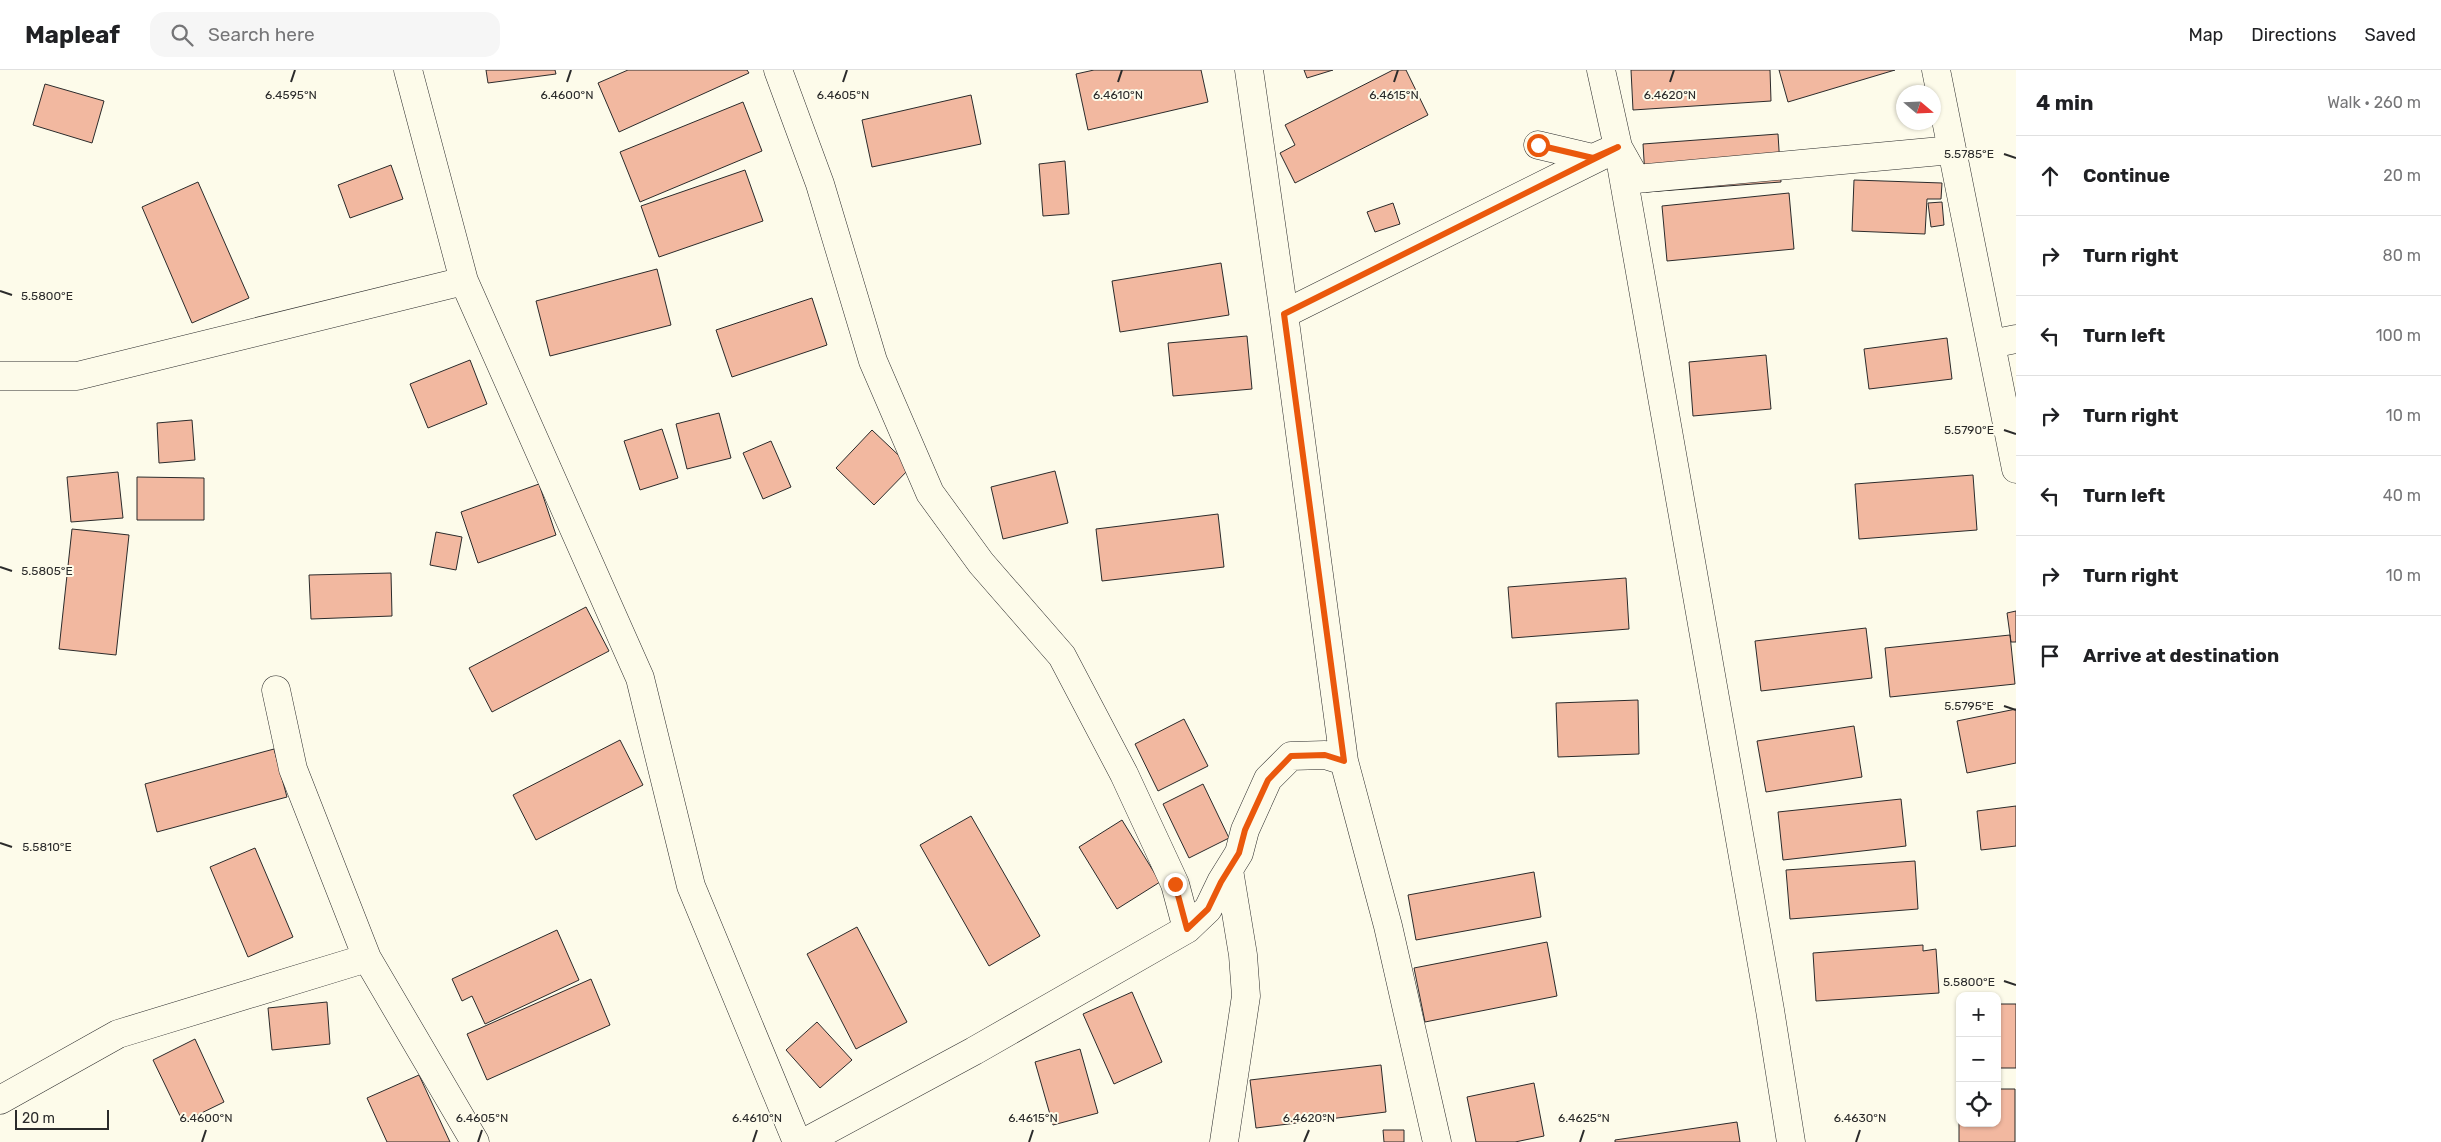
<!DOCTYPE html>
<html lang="en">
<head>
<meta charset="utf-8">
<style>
	body { margin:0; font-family:Rubik,sans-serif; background:#f6f6f6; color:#202124 }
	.controls { position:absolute; right:15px; bottom:15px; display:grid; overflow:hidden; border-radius:10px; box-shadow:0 1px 4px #0004 }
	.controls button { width:45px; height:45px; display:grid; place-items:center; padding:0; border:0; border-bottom:1px solid #e0e0e0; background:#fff; color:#202124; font:25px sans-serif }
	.compass { position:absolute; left:1896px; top:15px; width:45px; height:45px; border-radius:50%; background:#fff; box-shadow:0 1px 4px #0004; rotate:109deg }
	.scale { position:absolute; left:15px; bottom:12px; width:94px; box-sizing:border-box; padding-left:5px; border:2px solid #2b2b2b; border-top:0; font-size:14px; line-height:18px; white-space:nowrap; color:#2b2b2b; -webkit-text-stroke:4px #fdfbea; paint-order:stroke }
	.stop { position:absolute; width:15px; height:15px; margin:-11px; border:4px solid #ea580c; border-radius:50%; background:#fff }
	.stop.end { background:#ea580c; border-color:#fff; box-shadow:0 1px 5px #0008 }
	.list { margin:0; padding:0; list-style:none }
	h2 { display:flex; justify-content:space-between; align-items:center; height:65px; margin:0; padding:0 20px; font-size:21px }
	h2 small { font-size:16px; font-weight:400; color:#757577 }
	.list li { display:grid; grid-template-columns:32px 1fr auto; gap:15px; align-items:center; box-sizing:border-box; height:80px; padding:0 20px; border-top:1px solid #e0e0e0 }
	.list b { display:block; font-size:19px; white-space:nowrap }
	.list em { font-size:16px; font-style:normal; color:#757577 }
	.icon { flex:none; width:28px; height:28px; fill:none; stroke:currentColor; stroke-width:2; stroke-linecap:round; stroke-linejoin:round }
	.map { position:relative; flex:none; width:2016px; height:1072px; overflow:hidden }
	header { display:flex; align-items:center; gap:30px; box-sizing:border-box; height:70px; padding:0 25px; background:#fff; border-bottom:1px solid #e0e0e0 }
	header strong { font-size:24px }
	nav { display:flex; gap:28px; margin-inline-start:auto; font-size:18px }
	.search { width:350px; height:45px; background:#f6f6f6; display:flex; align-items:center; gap:12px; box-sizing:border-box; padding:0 18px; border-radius:15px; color:#757577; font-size:19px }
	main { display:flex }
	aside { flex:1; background:#fff }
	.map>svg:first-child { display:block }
</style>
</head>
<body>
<header>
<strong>Mapleaf</strong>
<div class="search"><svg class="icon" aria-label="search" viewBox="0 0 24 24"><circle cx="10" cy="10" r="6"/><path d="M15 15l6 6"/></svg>Search here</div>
<nav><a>Map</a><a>Directions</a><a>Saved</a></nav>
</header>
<main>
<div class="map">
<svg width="2016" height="1072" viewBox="0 0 2016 1072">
	<rect width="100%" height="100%" fill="#fdfbea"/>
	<path fill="#f2b8a0" stroke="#2b2b2b" d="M 486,0 L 555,0 L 556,4 L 488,13 Z
		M 628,0 L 747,0 L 749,3 L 619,62 L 598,13 Z
		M 1094,0 L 1201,0 L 1208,32 L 1088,60 L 1076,4 Z
		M 1304,0 L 1333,0 L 1307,8 Z
		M 1393,0 L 1406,0 L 1428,45 L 1295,113 L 1280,83 L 1295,75 L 1285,55 Z
		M 1631,0 L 1770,0 L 1771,31 L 1633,40 Z
		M 1779,0 L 1895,0 L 1788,32 Z
		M 45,14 L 104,31 L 92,73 L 33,55 Z
		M 971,25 L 981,74 L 872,97 L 862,50 Z
		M 743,32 L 762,81 L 640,132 L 620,82 Z
		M 1778,64 L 1781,112 L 1646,122 L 1643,74 Z
		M 1065,91 L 1069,144 L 1043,146 L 1039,94 Z
		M 391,95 L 403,129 L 350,148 L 338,115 Z
		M 745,100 L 763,151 L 659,187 L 641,136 Z
		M 1854,110 L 1942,113 L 1941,129 L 1927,129 L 1925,164 L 1852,161 Z
		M 198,112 L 249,228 L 192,253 L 142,137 Z
		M 1789,123 L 1794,179 L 1667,191 L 1662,136 Z
		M 1942,132 L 1944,155 L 1931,157 L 1928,133 Z
		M 1393,133 L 1400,154 L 1375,162 L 1367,142 Z
		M 1221,193 L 1229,245 L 1120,262 L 1112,211 Z
		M 657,199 L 671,255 L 550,286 L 536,231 Z
		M 812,228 L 827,275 L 732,307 L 716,260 Z
		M 1247,266 L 1252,319 L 1173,326 L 1168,273 Z
		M 1947,268 L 1952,309 L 1869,319 L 1864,279 Z
		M 1766,285 L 1771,339 L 1693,346 L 1689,292 Z
		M 470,290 L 487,334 L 428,358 L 410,314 Z
		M 719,343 L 731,388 L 687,399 L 676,354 Z
		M 192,350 L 195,390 L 159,393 L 157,353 Z
		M 662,359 L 678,408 L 640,420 L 624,371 Z
		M 872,360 L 911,397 L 874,435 L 836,398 Z
		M 771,371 L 791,417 L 763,429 L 743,383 Z
		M 1055,401 L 1068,453 L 1003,469 L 991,417 Z
		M 118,402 L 123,448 L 71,452 L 67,407 Z
		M 1973,405 L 1977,460 L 1859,469 L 1855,414 Z
		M 137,407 L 204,408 L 204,450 L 137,450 Z
		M 539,414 L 556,465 L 478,493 L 461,442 Z
		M 1218,444 L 1224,497 L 1102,511 L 1096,459 Z
		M 72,459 L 129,465 L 116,585 L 59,579 Z
		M 436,462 L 462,467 L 456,500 L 430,495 Z
		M 391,503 L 392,546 L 311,549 L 309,505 Z
		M 1626,508 L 1629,559 L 1512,568 L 1508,517 Z
		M 586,537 L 609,581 L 492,642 L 469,598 Z
		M 2016,541 L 2016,572 L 2011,572 L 2007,543 Z
		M 1866,558 L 1872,608 L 1761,621 L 1755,571 Z
		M 2010,565 L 2015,614 L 1890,627 L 1885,578 Z
		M 1638,630 L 1639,684 L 1558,687 L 1556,633 Z
		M 2016,639 L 2016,693 L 1967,703 L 1957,651 Z
		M 1184,649 L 1208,696 L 1158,721 L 1135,674 Z
		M 1854,656 L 1862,707 L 1766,722 L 1757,671 Z
		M 620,670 L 643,715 L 536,770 L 513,725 Z
		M 274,679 L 287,727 L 157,762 L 145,714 Z
		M 1203,714 L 1229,768 L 1189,788 L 1163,734 Z
		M 1901,729 L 1906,776 L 1783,790 L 1778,742 Z
		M 2016,736 L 2016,776 L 1981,780 L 1977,741 Z
		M 971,746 L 1040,866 L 989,896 L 920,775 Z
		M 1122,750 L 1160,812 L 1117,839 L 1079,777 Z
		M 255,778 L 293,867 L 248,887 L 210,797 Z
		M 1915,791 L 1918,839 L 1790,849 L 1786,800 Z
		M 1534,802 L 1541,847 L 1416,870 L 1408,825 Z
		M 857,857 L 907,952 L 856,979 L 807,884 Z
		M 557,860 L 579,910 L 485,954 L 472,926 L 462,931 L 452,909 Z
		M 1547,872 L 1557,926 L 1425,952 L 1414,898 Z
		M 1923,875 L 1923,881 L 1936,879 L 1939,923 L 1816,931 L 1813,883 Z
		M 591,909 L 610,955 L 487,1010 L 467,964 Z
		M 1132,922 L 1162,992 L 1114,1014 L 1083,944 Z
		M 327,932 L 330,974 L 272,980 L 268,938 Z
		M 1997,934 L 2016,934 L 2016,998 L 1997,998 Z
		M 817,952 L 852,990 L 820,1018 L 786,980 Z
		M 195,969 L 224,1032 L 183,1052 L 153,990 Z
		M 1080,979 L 1098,1043 L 1053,1055 L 1035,992 Z
		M 1381,995 L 1386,1042 L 1256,1058 L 1250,1010 Z
		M 419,1005 L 450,1072 L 387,1072 L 367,1028 Z
		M 1534,1013 L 1544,1066 L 1515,1072 L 1476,1072 L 1467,1027 Z
		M 1997,1019 L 2015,1019 L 2015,1072 L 1959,1072 L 1959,1020 L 1960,1053 L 1997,1053 Z
		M 1737,1052 L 1740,1072 L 1615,1072 L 1615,1070 Z
		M 1383,1060 L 1404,1060 L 1404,1072 L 1384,1072 Z"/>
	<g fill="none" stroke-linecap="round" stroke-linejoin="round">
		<g stroke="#2b2b2b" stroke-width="29">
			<path id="minor" d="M 408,0 L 464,211 L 640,608 L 691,816 L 797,1072
				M 778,0 L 820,114 L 873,291 L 930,423 L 981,493 L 1062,586 L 1124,704 L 1175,814 L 1187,859
				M 1249,0 L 1284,244 L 1344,691 L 1388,856 L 1437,1072
				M 1601,0 L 1618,77 L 1770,940 L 1791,1072
				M 1936,0 L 2016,399
				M 1538,75 L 1593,88 L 1618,77 L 1636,109 L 1952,80
				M 1284,244 L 1601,86
				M 1991,274 L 2016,269
				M 0,306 L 77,306 L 464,211
				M 276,620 L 293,699 L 367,888 L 475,1072
				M 0,1030 L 118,964 L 367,888
				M 805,1072 L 974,981 L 1187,859 L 1208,839 L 1221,812 L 1239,783 L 1245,760 L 1268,709 L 1291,686 L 1325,685 L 1344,691
				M 1224,1072 L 1246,926 L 1243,885 L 1229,800"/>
		</g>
		<use href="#minor" stroke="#fdfbea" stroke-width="28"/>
	</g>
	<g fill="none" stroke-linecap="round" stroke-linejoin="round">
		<path stroke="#ea580c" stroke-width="6" d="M 1175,814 L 1187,859 L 1208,839 L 1221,812 L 1239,783 L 1245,760 L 1268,710 L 1291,686 L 1325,685 L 1344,691 L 1284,244 L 1618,77 L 1593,88 L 1538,75"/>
	</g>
	<path fill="none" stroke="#2b2b2b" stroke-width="2" d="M 291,12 L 295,0M 567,12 L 571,0M 843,12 L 847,0M 1118,12 L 1122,0M 1394,12 L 1398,0M 1670,12 L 1674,0M 2004,84 L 2016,88M 0,221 L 12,225M 2004,360 L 2016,364M 0,497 L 12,501M 2004,636 L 2016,640M 0,773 L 12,777M 2004,911 L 2016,915M 202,1072 L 206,1060M 478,1072 L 482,1060M 753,1072 L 757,1060M 1029,1072 L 1033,1060M 1304,1072 L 1309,1060M 1580,1072 L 1584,1060M 1856,1072 L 1860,1060"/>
	<g font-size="12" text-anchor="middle" fill="#2b2b2b" stroke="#fdfbea" stroke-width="4" stroke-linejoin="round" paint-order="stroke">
		<text x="291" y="29">6.4595°N</text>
		<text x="567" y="29">6.4600°N</text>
		<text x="843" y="29">6.4605°N</text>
		<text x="1118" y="29">6.4610°N</text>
		<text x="1394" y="29">6.4615°N</text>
		<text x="1670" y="29">6.4620°N</text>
		<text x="1969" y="88">5.5785°E</text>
		<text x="47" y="230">5.5800°E</text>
		<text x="1969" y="364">5.5790°E</text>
		<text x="47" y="505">5.5805°E</text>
		<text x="1969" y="640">5.5795°E</text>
		<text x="47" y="781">5.5810°E</text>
		<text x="1969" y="916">5.5800°E</text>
		<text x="206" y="1052">6.4600°N</text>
		<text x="482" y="1052">6.4605°N</text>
		<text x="757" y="1052">6.4610°N</text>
		<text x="1033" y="1052">6.4615°N</text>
		<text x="1309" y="1052">6.4620°N</text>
		<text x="1584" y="1052">6.4625°N</text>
		<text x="1860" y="1052">6.4630°N</text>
	</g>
</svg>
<div class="controls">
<button>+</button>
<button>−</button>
<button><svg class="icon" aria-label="locate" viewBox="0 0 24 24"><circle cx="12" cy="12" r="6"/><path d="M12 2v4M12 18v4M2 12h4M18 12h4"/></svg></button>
</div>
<svg class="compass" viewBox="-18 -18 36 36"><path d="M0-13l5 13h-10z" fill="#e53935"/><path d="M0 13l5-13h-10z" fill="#757577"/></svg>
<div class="scale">20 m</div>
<div class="stop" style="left:1538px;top:75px"></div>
<div class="stop end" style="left:1175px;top:814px"></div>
</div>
<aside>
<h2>4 min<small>Walk · 260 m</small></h2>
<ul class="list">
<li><svg class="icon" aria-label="ahead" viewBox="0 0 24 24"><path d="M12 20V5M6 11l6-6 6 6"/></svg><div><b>Continue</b></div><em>20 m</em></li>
<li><svg class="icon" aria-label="right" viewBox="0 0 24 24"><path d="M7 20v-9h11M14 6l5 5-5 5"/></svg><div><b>Turn right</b></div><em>80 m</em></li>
<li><svg class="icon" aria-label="left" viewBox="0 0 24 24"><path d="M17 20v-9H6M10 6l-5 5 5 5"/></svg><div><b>Turn left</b></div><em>100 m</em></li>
<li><svg class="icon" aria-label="right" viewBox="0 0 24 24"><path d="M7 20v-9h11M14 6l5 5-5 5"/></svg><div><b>Turn right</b></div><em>10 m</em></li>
<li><svg class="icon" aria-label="left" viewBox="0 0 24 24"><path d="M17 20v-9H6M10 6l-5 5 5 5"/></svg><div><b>Turn left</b></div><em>40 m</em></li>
<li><svg class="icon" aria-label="right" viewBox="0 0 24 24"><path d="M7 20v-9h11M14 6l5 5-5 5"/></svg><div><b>Turn right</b></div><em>10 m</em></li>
<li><svg class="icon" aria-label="arrive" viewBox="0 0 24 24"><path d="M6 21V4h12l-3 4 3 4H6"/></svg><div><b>Arrive at destination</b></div></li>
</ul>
</aside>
</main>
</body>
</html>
